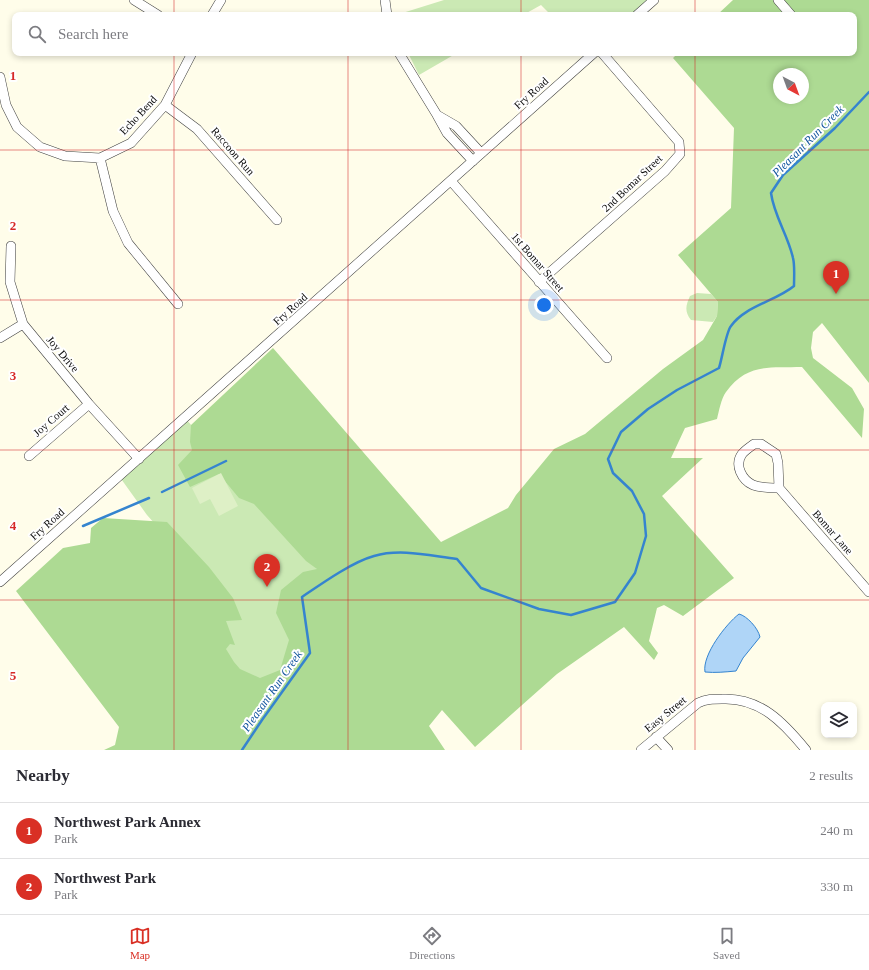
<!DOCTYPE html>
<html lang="en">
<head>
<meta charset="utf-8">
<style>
	body { margin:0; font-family:"Times New Roman",serif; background:#f2f2f3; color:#2b2b33 }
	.controls { position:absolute; right:12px; bottom:12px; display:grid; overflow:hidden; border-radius:8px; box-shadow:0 2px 6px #0003 }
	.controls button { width:36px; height:36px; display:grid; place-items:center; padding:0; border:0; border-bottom:1px solid #e1e1e2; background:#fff; color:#2b2b33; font:20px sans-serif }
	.compass { position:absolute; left:773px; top:68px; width:36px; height:36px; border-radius:50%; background:#fff; box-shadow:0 2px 6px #0003; rotate:139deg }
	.you { position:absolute; left:544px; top:305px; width:14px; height:14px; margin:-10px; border:3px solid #fff; border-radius:50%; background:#1a73e8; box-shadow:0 0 0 6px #1a73e833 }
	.badge { display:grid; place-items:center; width:26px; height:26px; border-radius:50%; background:#d93025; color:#fff; font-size:13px; font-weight:700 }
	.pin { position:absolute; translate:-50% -33px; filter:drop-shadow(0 1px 2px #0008) }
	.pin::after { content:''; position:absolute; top:21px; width:14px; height:12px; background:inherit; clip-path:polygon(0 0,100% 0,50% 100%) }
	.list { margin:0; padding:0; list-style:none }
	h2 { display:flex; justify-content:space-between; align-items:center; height:52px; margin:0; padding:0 16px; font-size:17px }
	h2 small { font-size:13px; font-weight:400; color:#7c7c81 }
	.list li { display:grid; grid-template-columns:26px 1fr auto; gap:12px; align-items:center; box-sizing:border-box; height:56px; padding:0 16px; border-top:1px solid #e1e1e2 }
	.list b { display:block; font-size:15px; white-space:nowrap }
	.list p { margin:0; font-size:13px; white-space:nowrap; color:#7c7c81 }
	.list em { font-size:13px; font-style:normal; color:#7c7c81 }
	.icon { flex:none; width:22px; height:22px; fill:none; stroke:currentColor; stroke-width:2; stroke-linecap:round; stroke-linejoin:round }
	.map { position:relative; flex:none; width:869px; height:750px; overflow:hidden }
	.search { position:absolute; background:#fff; box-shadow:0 2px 6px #0003; left:12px; right:12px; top:12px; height:44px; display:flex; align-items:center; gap:10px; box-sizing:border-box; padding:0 14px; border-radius:8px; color:#7c7c81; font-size:15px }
	.sheet { height:164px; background:#fff }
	nav { display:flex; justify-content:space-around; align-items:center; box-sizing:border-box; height:56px; border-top:1px solid #e1e1e2; background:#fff; font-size:11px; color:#7c7c81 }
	nav a { display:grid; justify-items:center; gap:2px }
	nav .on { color:#d93025 }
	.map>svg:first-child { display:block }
</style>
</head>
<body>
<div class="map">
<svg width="869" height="750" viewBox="0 0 869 750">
	<rect width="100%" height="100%" fill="#fffdea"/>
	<path fill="#cbe9b4" d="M 444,0 L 649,0 L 632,15 L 551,15 L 541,5 L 523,15 L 396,15 Z
		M 408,53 L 457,53 L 419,75 Z
		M 697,293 L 711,294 L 718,302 L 717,316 L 713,322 L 691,320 C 684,311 686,305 690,296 Z
		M 185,418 L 427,694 L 153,750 L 194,568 L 147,515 L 119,476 Z"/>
	<path fill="#adda93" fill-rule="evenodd" d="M 733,0 L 869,0 L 869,383 L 822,323 L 813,332 L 811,348 L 813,358 L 852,388 L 864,409 L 862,438 L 802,367 C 770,368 747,363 726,392 C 721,399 719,411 717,419 L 685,428 L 671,458 L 703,458 L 662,496 L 734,578 L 683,616 L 664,605 L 657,608 L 649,641 L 658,653 L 654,660 L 624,627 L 557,674 L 475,747 L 442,710 L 429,726 L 445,750 L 104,750 L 115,745 L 119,727 L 16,591 L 63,548 L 90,543 L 91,528 L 103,518 L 167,522 L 209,567 L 233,598 L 242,620 L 226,621 L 235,645 L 230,644 L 226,649 L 234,662 L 240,669 L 260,678 L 280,670 L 289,640 L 276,613 L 281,590 L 303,572 L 317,569 L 306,561 L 254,504 L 239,498 L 219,474 L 190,487 L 178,465 L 192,450 L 190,442 L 191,425 L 273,348 L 441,542 L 508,508 L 516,495 L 554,449 L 585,434 L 663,369 L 703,340 L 717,316 L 718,302 L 678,255 L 731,208 L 734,128 L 673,58 L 678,53 L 854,53 L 854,15 L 717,15 ZM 779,74 L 803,74 L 803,98 L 779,98 Z"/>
	<path fill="#def0c6" d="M 221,473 L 238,506 L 219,516 L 210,499 L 200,504 L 192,488 Z"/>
	<path fill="#afd5f7" stroke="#3584cf" d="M 739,614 C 747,616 758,628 760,637 L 743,658 L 736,671 C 725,672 715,673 705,672 C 702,655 726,624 739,614 Z"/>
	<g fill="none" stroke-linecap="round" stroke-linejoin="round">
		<path stroke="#3584cf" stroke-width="2.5" d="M 162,492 L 226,461
			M 83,526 L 149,498
			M 242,750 L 262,720 L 310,653 L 302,597 C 321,584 352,562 374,556 C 401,548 431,556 457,559 L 481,588 L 539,609 L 571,615 L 615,602 L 635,573 L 646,536 L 644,514 L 632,491 L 613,473 L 608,459 L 621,432 L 648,409 L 677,390 L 719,368 C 722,359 726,332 731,326 C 745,306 776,301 794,286 C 794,277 795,266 793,258 C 788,235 774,216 771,193 L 783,175 L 835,128 L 869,92"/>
		<g stroke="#3f3f3f" stroke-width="10">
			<path id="minor" d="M 134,0 L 158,15
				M 385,0 L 387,15
				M 778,0 L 791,15
				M 212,15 L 221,0
				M 637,15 L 654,0
				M 399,53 L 437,115 L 447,133 L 473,161
				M 0,77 L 6,105 L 17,127 L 40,147 L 65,156 L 100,158 L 131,143 L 165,105 L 192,53
				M 165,105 L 197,129 L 277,220
				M 437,115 L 456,126 L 481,153
				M 100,158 L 113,211 L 128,243 L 178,304
				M 451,181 L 607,358
				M 11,246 L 10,282 L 23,324 L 89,404 L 139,459
				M 539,282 L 665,171 L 680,154 L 679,142 L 602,53
				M 0,338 L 23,324
				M 754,444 L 761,444 L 776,454 L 778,463 L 779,488 C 770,488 761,488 753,485 C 742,480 734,465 742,454 C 745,450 750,447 754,444 Z
				M 29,456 L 89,404
				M 779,488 L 869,592
				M 0,582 L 594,53
				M 656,737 L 668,750
				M 641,750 L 698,703 C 706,699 713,699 722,699 C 760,697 784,723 806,750"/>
		</g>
		<use href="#minor" stroke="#fff" stroke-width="9"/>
	</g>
	<path fill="none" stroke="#d62828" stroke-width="1" stroke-opacity="0.55" d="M 174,0 L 174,15M 348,0 L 348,15M 521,0 L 521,15M 695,0 L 695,15M 174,53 L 174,750M 348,53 L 348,750M 521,53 L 521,750M 695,53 L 695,750M 0,150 L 869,150M 0,300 L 869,300M 0,450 L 869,450M 0,600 L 869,600"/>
	<g text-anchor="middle" stroke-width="4" stroke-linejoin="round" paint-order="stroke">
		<g font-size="11" fill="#0c0c0c" stroke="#fff">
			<text transform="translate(531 93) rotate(-42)" y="4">Fry Road</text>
			<text transform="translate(138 115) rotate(-47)" y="4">Echo Bend</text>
			<text transform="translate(233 151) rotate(49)" y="4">Raccoon Run</text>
			<text transform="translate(632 183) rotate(-43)" y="4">2nd Bomar Street</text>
			<text transform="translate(538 262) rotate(49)" y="4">1st Bomar Street</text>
			<text transform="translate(290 309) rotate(-42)" y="4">Fry Road</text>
			<text transform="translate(63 354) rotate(50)" y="4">Joy Drive</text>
			<text transform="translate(51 420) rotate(-41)" y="4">Joy Court</text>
			<text transform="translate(47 524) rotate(-42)" y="4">Fry Road</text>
			<text transform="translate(833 532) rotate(49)" y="4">Bomar Lane</text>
			<text transform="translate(665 714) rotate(-39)" y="4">Easy Street</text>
		</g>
		<g font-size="12" font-style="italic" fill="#14569e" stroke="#fff">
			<text transform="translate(808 141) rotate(-45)" y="4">Pleasant Run Creek</text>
			<text transform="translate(272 691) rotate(-55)" y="4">Pleasant Run Creek</text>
		</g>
	</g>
	<g font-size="13" text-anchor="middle" font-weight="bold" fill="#d62828" stroke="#fff" stroke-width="4" stroke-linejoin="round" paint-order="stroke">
		<text x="13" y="80">1</text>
		<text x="13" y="230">2</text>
		<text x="13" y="380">3</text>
		<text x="13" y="530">4</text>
		<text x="13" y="680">5</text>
	</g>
</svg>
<div class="controls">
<button><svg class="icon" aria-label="layers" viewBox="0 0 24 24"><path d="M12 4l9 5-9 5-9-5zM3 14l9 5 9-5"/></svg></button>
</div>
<svg class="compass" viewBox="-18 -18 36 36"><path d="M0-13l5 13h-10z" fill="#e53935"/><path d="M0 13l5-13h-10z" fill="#7c7c81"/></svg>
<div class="you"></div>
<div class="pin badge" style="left:836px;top:294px">1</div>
<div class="pin badge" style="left:267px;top:587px">2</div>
<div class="search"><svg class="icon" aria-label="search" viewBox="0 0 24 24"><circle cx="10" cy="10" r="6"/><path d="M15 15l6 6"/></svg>Search here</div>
</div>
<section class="sheet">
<h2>Nearby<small>2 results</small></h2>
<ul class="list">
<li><span class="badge">1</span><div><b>Northwest Park Annex</b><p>Park</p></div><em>240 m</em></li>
<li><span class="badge">2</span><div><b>Northwest Park</b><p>Park</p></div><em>330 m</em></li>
</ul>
</section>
<nav>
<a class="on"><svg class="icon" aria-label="map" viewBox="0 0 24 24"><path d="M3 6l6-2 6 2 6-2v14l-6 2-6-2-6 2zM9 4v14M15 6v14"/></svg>Map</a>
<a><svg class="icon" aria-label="directions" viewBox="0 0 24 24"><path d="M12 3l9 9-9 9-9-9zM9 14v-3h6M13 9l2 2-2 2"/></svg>Directions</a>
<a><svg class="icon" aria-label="saved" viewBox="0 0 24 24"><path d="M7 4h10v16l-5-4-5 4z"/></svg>Saved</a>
</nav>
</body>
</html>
